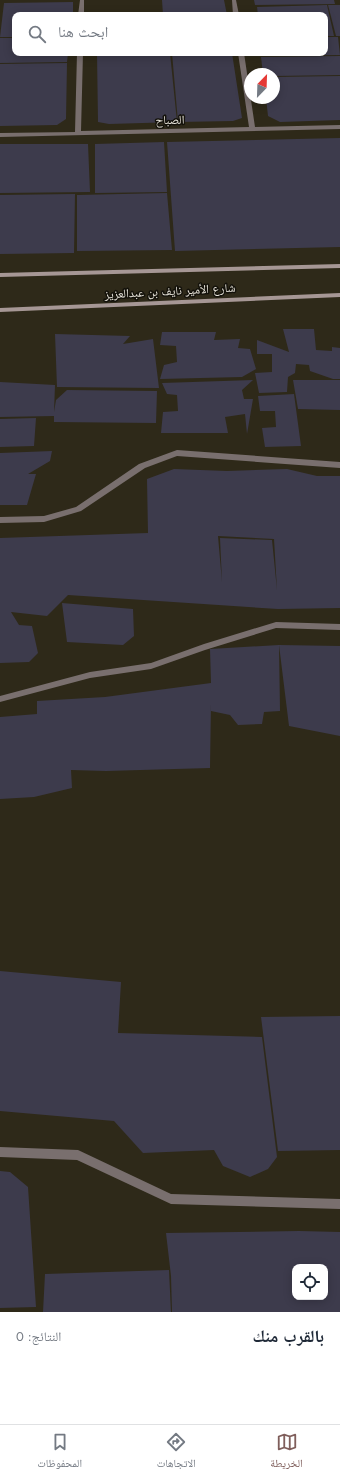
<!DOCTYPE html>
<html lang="ar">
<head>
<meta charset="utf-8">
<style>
	body { margin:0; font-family:Jost,"Noto Naskh Arabic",sans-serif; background:#f6f6f7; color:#1f2937; direction:rtl }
	.controls { position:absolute; right:12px; bottom:12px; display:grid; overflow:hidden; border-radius:8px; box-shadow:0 2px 10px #0003 }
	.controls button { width:36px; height:36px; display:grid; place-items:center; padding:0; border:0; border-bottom:1px solid #e0e1e3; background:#fff; color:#1f2937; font:20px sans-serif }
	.compass { position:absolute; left:244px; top:68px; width:36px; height:36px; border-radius:50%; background:#fff; box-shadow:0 2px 10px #0003; rotate:23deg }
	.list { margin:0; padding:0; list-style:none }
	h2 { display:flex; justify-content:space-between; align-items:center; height:52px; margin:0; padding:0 16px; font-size:17px }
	h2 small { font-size:13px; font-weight:400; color:#747a83 }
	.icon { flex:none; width:22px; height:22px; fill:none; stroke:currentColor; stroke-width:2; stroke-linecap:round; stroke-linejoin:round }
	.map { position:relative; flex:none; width:340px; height:1312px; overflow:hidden; direction:ltr }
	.search { position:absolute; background:#fff; box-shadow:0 2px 10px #0003; left:12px; right:12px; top:12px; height:44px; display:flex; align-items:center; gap:10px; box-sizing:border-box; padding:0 14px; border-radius:8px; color:#747a83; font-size:15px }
	.sheet { height:112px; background:#fff }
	nav { display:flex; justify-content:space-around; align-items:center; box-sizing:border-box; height:56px; border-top:1px solid #e0e1e3; background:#fff; font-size:11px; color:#747a83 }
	nav a { display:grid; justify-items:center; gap:2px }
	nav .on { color:#7f5e5b }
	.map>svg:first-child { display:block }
</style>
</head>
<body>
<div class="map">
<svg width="340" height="1312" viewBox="0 0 340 1312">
	<rect width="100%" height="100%" fill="#2e2919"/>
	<path fill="#3d3b4c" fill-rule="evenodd" d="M 162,0 L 224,0 L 227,15 L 163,15 Z
		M 254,0 L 334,0 L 335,4 L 255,5 Z
		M 73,2 L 73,15 L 15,15 L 15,37 L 0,37 L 4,3 Z
		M 327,5 L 334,36 L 325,36 L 325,15 L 258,15 L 257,7 Z
		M 328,5 L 340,5 L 340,36 L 336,36 Z
		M 325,37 L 338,37 L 340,55 L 262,56 L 261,53 L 325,53 Z
		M 0,38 L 15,38 L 15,53 L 68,53 L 67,62 L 0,63 Z
		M 97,53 L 170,53 L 177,122 L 109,124 L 98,122 Z
		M 172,53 L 232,53 L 242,118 L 233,121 L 178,122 Z
		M 340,56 L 340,75 L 274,76 L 274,74 L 263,74 L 261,57 Z
		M 67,63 L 66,119 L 57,125 L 0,126 L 0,64 Z
		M 340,76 L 340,120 L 280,122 L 268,116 L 266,98 L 274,98 L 274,77 Z
		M 340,138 L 340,247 L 175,251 L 167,142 Z
		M 164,142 L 167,192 L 95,193 L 95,144 Z
		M 0,144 L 88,144 L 90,192 L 0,193 Z
		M 167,193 L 172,250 L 77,251 L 77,195 Z
		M 75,194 L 74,253 L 0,254 L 0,195 Z
		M 283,329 L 314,329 L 316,350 L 332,351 L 332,347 L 340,348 L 340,379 L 333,379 L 310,371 L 309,365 L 296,364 L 295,373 L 288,377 L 287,392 L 259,393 L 255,373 L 272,372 L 272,354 L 257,354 L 257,340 L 289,352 Z
		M 162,332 L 216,332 L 214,340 L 240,339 L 238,348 L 250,349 L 256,369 L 242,377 L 160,379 L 164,365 L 177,362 L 176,346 L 160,345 Z
		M 55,334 L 130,336 L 123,344 L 153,339 L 159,388 L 57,387 Z
		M 253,380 L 242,390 L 244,399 L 253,399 L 247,434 L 245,414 L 225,417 L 228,433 L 161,433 L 163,412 L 178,411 L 177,395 L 167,394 L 162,383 Z
		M 293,380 L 340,380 L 340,410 L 298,409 Z
		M 0,382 L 55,385 L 54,412 L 56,400 L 67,390 L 157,391 L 156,423 L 54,422 L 54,416 L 0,417 Z
		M 294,394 L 301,446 L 265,447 L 262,428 L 276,427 L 275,411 L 260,411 L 258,396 Z
		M 36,418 L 34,446 L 0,447 L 0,419 Z
		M 52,451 L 50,461 L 28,474 L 36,474 L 27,505 L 0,505 L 0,453 Z
		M 174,469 L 227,471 L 287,469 L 317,476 L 340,476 L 340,608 L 278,609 L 68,595 L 47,616 L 11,612 L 19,625 L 32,626 L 38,653 L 29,662 L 0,663 L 0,538 L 148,533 L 147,479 ZM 218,536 L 274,539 L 277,590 L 272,540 L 220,538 L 222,582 Z
		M 62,603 L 133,609 L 134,636 L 123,645 L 67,642 Z
		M 279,645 L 280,711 L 264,712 L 262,724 L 238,725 L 230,715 L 211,711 L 211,703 L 210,768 L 106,771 L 71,770 L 72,788 L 34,797 L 0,799 L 0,717 L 37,714 L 37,701 L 105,697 L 211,683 L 210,649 Z
		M 279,645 L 340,646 L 340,736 L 289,726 Z
		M 0,971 L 121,982 L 118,1033 L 262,1037 L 277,1157 L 268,1169 L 250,1177 L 223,1166 L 214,1150 L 143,1153 L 114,1121 L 0,1111 Z
		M 340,1016 L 340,1150 L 278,1151 L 261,1017 Z
		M 0,1171 L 10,1172 L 28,1187 L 36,1307 L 0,1308 Z
		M 299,1231 L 340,1232 L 340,1312 L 172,1312 L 171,1276 L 166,1233 ZM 295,1267 L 325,1267 L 325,1297 L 295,1297 Z
		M 169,1270 L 171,1312 L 43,1312 L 45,1274 Z"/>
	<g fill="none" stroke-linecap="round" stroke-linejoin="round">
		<path fill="#796f6e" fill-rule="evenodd" d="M 80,0 L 84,0 L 84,15 L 78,15 Z
			M 232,0 L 236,0 L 239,15 L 233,15 Z
			M 77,53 L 83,53 L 81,131 L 249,127 L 238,53 L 244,53 L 255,127 L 340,125 L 340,129 L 0,137 L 0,133 L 75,132 Z
			M 177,450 L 340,462 L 340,468 L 177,456 L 145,468 L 81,511 L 44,522 L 0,523 L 0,517 L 44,516 L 76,507 L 139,464 Z
			M 276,622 L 340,624 L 340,630 L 276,628 L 205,650 L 151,669 L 90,678 L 0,702 L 0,696 L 90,672 L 151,663 L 204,644 Z
			M 0,1147 L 78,1150 L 171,1194 L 340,1199 L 340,1209 L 171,1204 L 77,1160 L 0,1157 Z"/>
		<path fill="#a69795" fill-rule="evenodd" d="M 340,264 L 340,268 L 0,277 L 0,273 Z
			M 340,293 L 340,297 L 0,312 L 0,308 Z"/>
	</g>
	<g text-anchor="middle" stroke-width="3" stroke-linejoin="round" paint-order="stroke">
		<g font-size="12" fill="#ebe7dd" stroke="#14120b">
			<text transform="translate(170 120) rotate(-1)" y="4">الصباح</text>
			<text transform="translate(170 291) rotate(-3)" y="4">شارع الأمير نايف بن عبدالعزيز</text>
		</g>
	</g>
</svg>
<div class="controls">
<button><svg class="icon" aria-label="locate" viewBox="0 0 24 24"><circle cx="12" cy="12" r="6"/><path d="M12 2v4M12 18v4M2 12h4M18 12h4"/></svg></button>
</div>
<svg class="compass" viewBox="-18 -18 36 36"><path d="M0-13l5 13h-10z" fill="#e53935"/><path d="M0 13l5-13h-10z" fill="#747a83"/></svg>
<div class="search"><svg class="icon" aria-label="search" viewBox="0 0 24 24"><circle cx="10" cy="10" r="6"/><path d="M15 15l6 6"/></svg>ابحث هنا</div>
</div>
<section class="sheet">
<h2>بالقرب منك<small>النتائج: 0</small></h2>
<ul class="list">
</ul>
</section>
<nav>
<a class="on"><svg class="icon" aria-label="map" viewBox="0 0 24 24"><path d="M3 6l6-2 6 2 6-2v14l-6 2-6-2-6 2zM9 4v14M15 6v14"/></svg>الخريطة</a>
<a><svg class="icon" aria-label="directions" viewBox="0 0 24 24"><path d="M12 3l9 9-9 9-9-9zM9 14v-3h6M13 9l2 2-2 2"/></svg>الاتجاهات</a>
<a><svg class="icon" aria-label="saved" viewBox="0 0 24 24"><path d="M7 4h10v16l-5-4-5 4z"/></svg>المحفوظات</a>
</nav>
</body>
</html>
